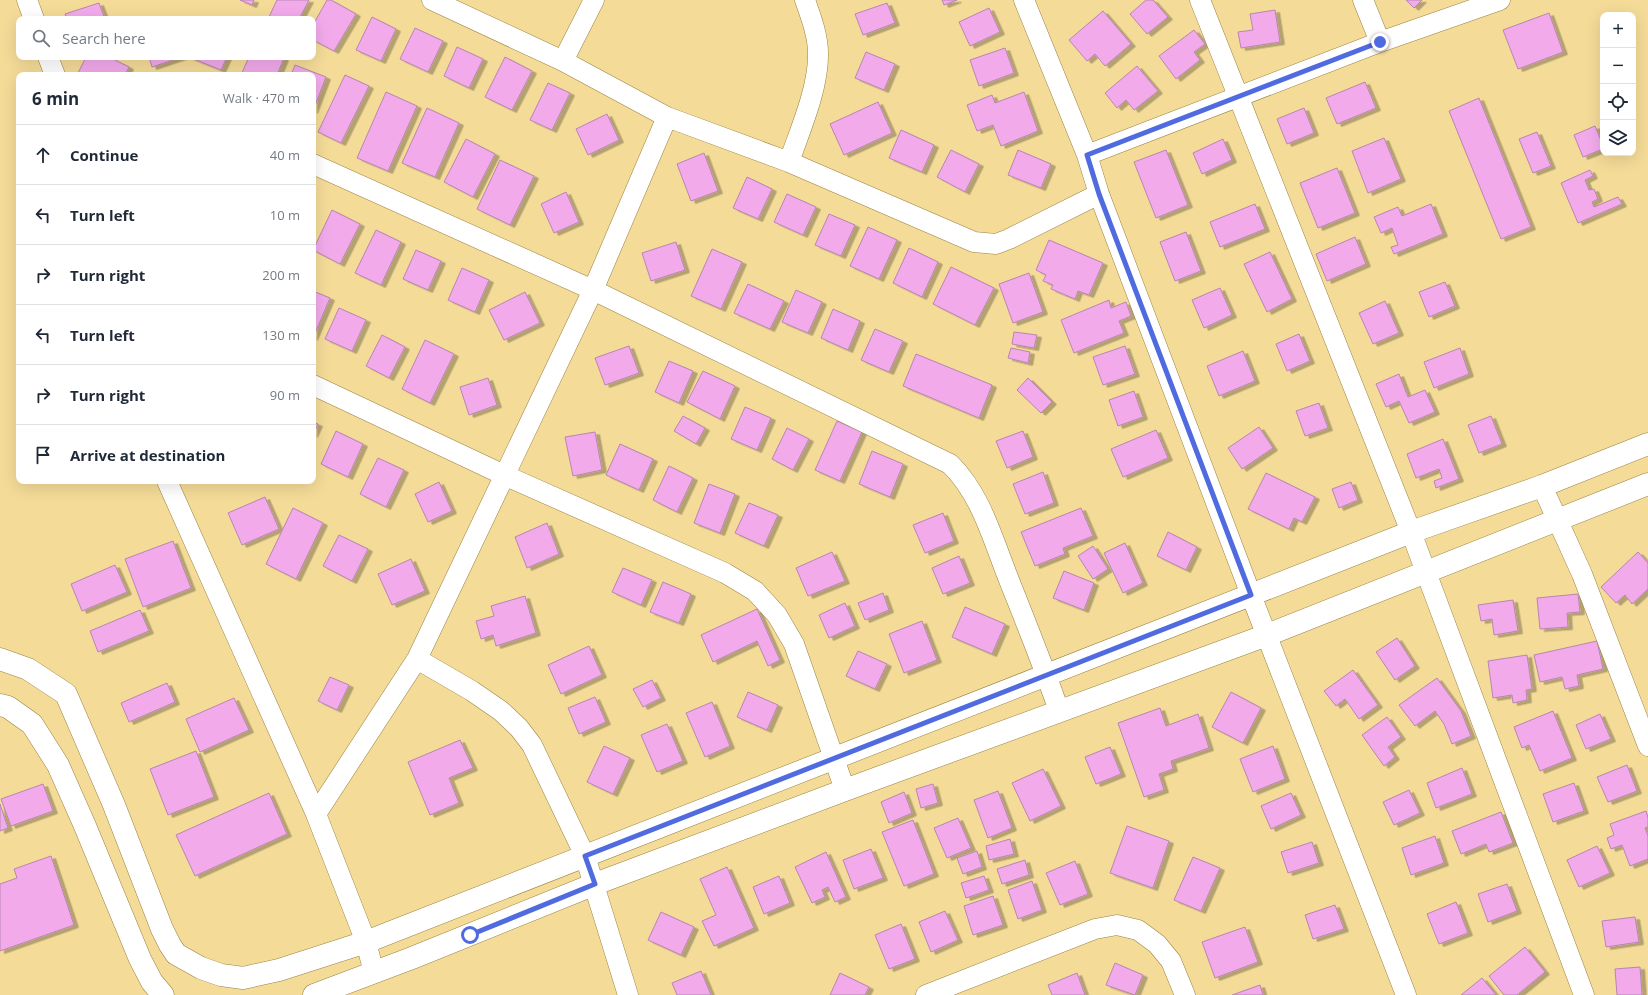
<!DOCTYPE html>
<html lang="en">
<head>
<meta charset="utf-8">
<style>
	body { margin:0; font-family:"Open Sans",sans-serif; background:#f2f2f3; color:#1f2937 }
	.controls { position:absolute; right:12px; top:12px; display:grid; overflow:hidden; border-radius:8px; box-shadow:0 4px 16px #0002 }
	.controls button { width:36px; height:36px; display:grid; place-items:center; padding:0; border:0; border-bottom:1px solid #e0e1e3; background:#fff; color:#1f2937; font:20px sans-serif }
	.stop { position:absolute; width:12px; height:12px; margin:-9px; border:3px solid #506be0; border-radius:50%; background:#fff }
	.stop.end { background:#506be0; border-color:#fff; box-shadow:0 1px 4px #0008 }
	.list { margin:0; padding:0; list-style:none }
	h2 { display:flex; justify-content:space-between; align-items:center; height:52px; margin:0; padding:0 16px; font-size:17px }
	h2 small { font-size:13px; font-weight:400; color:#747a83 }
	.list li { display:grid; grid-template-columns:26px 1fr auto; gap:12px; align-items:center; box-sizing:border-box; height:60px; padding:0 16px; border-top:1px solid #e0e1e3 }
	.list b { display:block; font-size:15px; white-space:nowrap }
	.list em { font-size:13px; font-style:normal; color:#747a83 }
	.icon { flex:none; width:22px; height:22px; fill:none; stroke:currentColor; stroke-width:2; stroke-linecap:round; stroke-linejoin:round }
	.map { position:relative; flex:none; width:1648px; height:995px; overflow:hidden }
	.search { position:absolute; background:#fff; box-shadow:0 4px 16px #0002; left:16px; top:16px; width:300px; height:44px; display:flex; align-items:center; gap:10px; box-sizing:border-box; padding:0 14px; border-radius:8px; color:#747a83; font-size:15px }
	.panel { position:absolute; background:#fff; box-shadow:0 4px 16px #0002; left:16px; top:72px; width:300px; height:412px; border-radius:8px }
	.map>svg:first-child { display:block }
</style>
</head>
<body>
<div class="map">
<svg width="1648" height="995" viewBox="0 0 1648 995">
	<defs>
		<filter id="shadow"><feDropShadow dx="4.5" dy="2.5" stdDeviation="0" flood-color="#0004"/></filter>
	</defs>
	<rect width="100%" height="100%" fill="#f4db98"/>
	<path fill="#f2aaeb" stroke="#b885b3" filter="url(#shadow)" d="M 240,0 L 254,0 L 252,5 Z
		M 277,0 L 309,0 L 299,19 L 268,19 Z
		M 327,0 L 331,0 L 356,14 L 334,51 L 313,40 L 313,25 Z
		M 942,0 L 957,0 L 944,5 Z
		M 1146,0 L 1153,0 L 1168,17 L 1147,34 L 1130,14 Z
		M 1406,0 L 1422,0 L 1414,8 Z
		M 99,3 L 105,19 L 67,19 L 65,14 Z
		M 887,3 L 895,23 L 863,35 L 855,14 Z
		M 989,8 L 1000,32 L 970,46 L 959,22 Z
		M 1275,10 L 1280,42 L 1241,48 L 1238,32 L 1253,30 L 1250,14 Z
		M 1103,11 L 1131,44 L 1105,66 L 1095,54 L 1087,61 L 1069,40 Z
		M 1549,13 L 1563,52 L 1518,69 L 1503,30 Z
		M 372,17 L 396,29 L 381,61 L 356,50 Z
		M 415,28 L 443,41 L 428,72 L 400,59 Z
		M 1194,30 L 1205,44 L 1194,52 L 1200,60 L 1176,79 L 1159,56 Z
		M 457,47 L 483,59 L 469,88 L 444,76 Z
		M 1005,48 L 1014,73 L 979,86 L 970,60 Z
		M 866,52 L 895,64 L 884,90 L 855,78 Z
		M 86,57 L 109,57 L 129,67 L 125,75 L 77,75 Z
		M 149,57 L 182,57 L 152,67 Z
		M 189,57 L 227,57 L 221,70 Z
		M 249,57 L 281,57 L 284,58 L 277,75 L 241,75 Z
		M 505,57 L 532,71 L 512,110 L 485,97 Z
		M 295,65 L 326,77 L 313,111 L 313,75 L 291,75 Z
		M 1137,66 L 1158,91 L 1134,110 L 1126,100 L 1117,108 L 1105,93 Z
		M 345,75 L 369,86 L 341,143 L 318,132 Z
		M 1365,82 L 1376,108 L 1337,124 L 1326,98 Z
		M 548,83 L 570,93 L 552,130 L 530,120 Z
		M 386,92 L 417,106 L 388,171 L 357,158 Z
		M 1024,92 L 1038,131 L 1001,146 L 993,125 L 977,131 L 967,105 L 992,95 L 995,103 Z
		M 1479,98 L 1531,227 L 1501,239 L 1449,111 Z
		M 878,102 L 892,133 L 844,155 L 830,124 Z
		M 427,108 L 459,123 L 435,177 L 402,163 Z
		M 1304,108 L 1314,133 L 1287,144 L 1277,119 Z
		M 607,114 L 619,140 L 588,155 L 576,129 Z
		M 1595,126 L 1603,145 L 1603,149 L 1583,157 L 1574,135 Z
		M 901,130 L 934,145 L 922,172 L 889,158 Z
		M 1537,132 L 1551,166 L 1533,173 L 1519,139 Z
		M 1384,138 L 1401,179 L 1368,193 L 1352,151 Z
		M 466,139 L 495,154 L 473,197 L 444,182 Z
		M 1223,139 L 1232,160 L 1202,174 L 1193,153 Z
		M 951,150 L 979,164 L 965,192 L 937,177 Z
		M 1018,150 L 1051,164 L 1041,188 L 1008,175 Z
		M 1166,150 L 1188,205 L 1156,218 L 1134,162 Z
		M 704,153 L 718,191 L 691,201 L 677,164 Z
		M 500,160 L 534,176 L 510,225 L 477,209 Z
		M 1337,168 L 1355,213 L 1318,228 L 1300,183 Z
		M 1590,170 L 1593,176 L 1585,180 L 1589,190 L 1594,189 L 1598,199 L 1592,202 L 1594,207 L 1618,197 L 1622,204 L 1578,223 L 1561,183 Z
		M 747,177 L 772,189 L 758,219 L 733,208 Z
		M 566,192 L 579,222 L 554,233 L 541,204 Z
		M 787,194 L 816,207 L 803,235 L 774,222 Z
		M 1255,204 L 1265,229 L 1220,247 L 1210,222 Z
		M 1431,204 L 1443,234 L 1394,254 L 1391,247 L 1398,245 L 1392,228 L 1381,233 L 1374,217 L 1398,207 L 1402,216 Z
		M 332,210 L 360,224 L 340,264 L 313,250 Z
		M 829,214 L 855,225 L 841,256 L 815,245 Z
		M 868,227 L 897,240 L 879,279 L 850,266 Z
		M 376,230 L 401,242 L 381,285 L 355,273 Z
		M 1186,232 L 1201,271 L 1175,281 L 1160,242 Z
		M 1355,237 L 1366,264 L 1327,281 L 1316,254 Z
		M 1049,240 L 1103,263 L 1089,295 L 1078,291 L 1075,299 L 1051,289 L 1053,285 L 1043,281 L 1046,275 L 1036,270 Z
		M 676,242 L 685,270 L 651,281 L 642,253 Z
		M 909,248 L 938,262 L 922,297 L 893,283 Z
		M 712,249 L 742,262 L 721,309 L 691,296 Z
		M 416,250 L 441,261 L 428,290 L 403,279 Z
		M 1270,252 L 1292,299 L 1267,312 L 1244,264 Z
		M 951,267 L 994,288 L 975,325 L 933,304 Z
		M 462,268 L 489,280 L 475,312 L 448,300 Z
		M 1029,273 L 1043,312 L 1013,323 L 999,284 Z
		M 1445,282 L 1455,306 L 1429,317 L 1419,292 Z
		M 748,284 L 784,301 L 770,329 L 734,313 Z
		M 1220,288 L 1232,315 L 1204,328 L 1192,300 Z
		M 796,290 L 822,302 L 808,333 L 782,322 Z
		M 313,291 L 330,298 L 313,338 Z
		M 525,292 L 540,323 L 504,340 L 489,310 Z
		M 1109,300 L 1111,308 L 1126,302 L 1131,316 L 1119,321 L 1124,333 L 1074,353 L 1061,320 Z
		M 1385,301 L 1399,333 L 1373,344 L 1359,313 Z
		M 339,308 L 366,320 L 352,351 L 325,339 Z
		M 833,309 L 860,321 L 848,350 L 821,338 Z
		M 875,329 L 903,341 L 889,372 L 861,360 Z
		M 1014,332 L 1037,335 L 1034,348 L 1012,344 Z
		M 1299,334 L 1310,361 L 1287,371 L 1276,344 Z
		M 382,335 L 405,347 L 389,378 L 366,366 Z
		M 425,340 L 454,354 L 430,403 L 402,389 Z
		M 629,346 L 639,373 L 605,385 L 595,358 Z
		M 1125,346 L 1135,374 L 1103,385 L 1093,357 Z
		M 1011,348 L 1030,352 L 1028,363 L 1008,358 Z
		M 1460,348 L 1469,374 L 1434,388 L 1424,362 Z
		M 1243,351 L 1255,381 L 1219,396 L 1207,366 Z
		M 916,354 L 992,385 L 979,418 L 903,386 Z
		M 669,361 L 693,371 L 679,403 L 655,392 Z
		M 703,371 L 735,386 L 720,419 L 687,402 Z
		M 1399,374 L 1408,397 L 1425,390 L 1435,412 L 1409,423 L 1399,401 L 1386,407 L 1376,384 Z
		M 488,378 L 497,405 L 469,415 L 460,387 Z
		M 1028,378 L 1052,402 L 1041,413 L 1017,390 Z
		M 1134,391 L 1143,417 L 1118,426 L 1109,400 Z
		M 1319,403 L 1328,428 L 1305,436 L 1296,411 Z
		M 745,407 L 771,418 L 757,450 L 731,439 Z
		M 683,416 L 705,428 L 696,444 L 674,431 Z
		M 1491,416 L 1502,444 L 1479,453 L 1468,425 Z
		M 837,421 L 862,432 L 840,481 L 815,470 Z
		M 313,422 L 318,424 L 313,435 Z
		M 1259,427 L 1273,448 L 1242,469 L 1228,448 Z
		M 787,428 L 809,439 L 793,470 L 772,459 Z
		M 1156,430 L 1168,458 L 1123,477 L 1111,449 Z
		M 336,431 L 363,444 L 348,477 L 321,464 Z
		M 1023,431 L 1033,457 L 1007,468 L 996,441 Z
		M 595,432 L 602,470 L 573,476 L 565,437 Z
		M 1443,439 L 1459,479 L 1436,488 L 1434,481 L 1442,478 L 1439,469 L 1416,478 L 1407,454 Z
		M 620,444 L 653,459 L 639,490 L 606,475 Z
		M 872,451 L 903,464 L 890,497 L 859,484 Z
		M 378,458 L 404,470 L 386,507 L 360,494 Z
		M 669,466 L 693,478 L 677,512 L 653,500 Z
		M 1043,472 L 1054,503 L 1025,514 L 1013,484 Z
		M 1266,473 L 1315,497 L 1302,522 L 1294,518 L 1289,529 L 1248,509 Z
		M 439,482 L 452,511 L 428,522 L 415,494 Z
		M 1351,482 L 1358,500 L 1339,508 L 1332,489 Z
		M 709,484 L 735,494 L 720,533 L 694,523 Z
		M 265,497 L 279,529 L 242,545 L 228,513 Z
		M 749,503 L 778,515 L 764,546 L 735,533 Z
		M 293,508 L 323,523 L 296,579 L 266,564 Z
		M 1081,508 L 1093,536 L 1063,548 L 1065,554 L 1035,566 L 1021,532 Z
		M 943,513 L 954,541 L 925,553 L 913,525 Z
		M 547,523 L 559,554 L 527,568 L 515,537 Z
		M 1168,532 L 1197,547 L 1186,570 L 1157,556 Z
		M 339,535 L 368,549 L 352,581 L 323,566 Z
		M 173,541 L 191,588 L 143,607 L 125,559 Z
		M 1125,543 L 1143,583 L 1123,593 L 1104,553 Z
		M 1093,546 L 1108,569 L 1093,579 L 1078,556 Z
		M 832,552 L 845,581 L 808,596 L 796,568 Z
		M 1638,552 L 1648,563 L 1648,589 L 1632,604 L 1625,595 L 1616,603 L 1601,587 Z
		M 959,556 L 970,583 L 943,594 L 932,568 Z
		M 411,559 L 425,591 L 392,605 L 378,574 Z
		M 115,565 L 127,592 L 82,611 L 71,584 Z
		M 623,568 L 652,580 L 641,605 L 612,592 Z
		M 1064,571 L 1094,583 L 1084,610 L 1053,598 Z
		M 663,582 L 691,594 L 679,623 L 650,612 Z
		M 883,593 L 889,610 L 865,620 L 858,603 Z
		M 1578,594 L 1580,612 L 1567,613 L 1568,627 L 1540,629 L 1537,598 Z
		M 525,596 L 536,633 L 496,646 L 493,635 L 481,639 L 476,621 L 494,616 L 491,606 Z
		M 1513,600 L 1518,631 L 1494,635 L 1492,619 L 1481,621 L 1478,605 Z
		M 845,603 L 855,626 L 829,638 L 819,615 Z
		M 965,607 L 1005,624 L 992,654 L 952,637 Z
		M 757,609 L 780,660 L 768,666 L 757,641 L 713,662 L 701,635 Z
		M 140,610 L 149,631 L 98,652 L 90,631 Z
		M 922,621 L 937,660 L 904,673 L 889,634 Z
		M 1397,638 L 1415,666 L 1395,680 L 1376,652 Z
		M 1597,641 L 1603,669 L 1577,675 L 1579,686 L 1565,689 L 1562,677 L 1540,682 L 1534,655 Z
		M 589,646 L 602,675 L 561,694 L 548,665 Z
		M 858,651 L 887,664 L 875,689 L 846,676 Z
		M 1527,655 L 1532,689 L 1526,690 L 1527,700 L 1513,703 L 1512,695 L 1493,698 L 1488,661 Z
		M 1353,670 L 1378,705 L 1359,719 L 1345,699 L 1336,706 L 1324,691 Z
		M 330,677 L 349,685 L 337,710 L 318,701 Z
		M 1437,678 L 1461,711 L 1471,736 L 1452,744 L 1444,724 L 1435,711 L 1415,726 L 1399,705 Z
		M 652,680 L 661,698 L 643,707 L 633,689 Z
		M 167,683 L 175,702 L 129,722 L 121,703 Z
		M 748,692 L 778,705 L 767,730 L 737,717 Z
		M 1231,692 L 1261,708 L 1243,743 L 1212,727 Z
		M 595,697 L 606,722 L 579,734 L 568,708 Z
		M 234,698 L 249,730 L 200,752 L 186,719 Z
		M 712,702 L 730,746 L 705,757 L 686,713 Z
		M 1160,708 L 1166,726 L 1198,714 L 1209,748 L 1171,761 L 1173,769 L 1159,774 L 1164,790 L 1144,797 L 1118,723 Z
		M 1553,711 L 1572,758 L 1540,771 L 1529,745 L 1522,748 L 1514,727 Z
		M 1600,714 L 1611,739 L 1586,749 L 1576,725 Z
		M 1387,717 L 1401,737 L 1388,747 L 1395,757 L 1384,766 L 1362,735 Z
		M 667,724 L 683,761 L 657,772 L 641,735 Z
		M 460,740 L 473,768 L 449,778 L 459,803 L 430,815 L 408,762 Z
		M 604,746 L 630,758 L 613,794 L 587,782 Z
		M 1273,746 L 1285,779 L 1253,792 L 1240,759 Z
		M 1110,747 L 1121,774 L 1096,784 L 1085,757 Z
		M 196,751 L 214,797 L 168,815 L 150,769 Z
		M 1627,765 L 1637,791 L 1608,802 L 1597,777 Z
		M 1462,768 L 1472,794 L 1436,808 L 1427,783 Z
		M 1043,769 L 1061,806 L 1030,821 L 1012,783 Z
		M 1574,783 L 1584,811 L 1553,822 L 1543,794 Z
		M 43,784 L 53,811 L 11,826 L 1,799 Z
		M 933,784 L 938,803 L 921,808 L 916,789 Z
		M 1409,790 L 1420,813 L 1394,825 L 1383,802 Z
		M 998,791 L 1012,828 L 988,838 L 974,800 Z
		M 904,792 L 912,813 L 889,823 L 881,802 Z
		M 269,793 L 287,834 L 195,876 L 176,835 Z
		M 1291,793 L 1301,815 L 1271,829 L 1261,806 Z
		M 0,804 L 8,828 L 0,831 Z
		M 1646,811 L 1648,818 L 1648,827 L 1645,828 L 1648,836 L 1648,859 L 1630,866 L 1622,845 L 1611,849 L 1607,838 L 1614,835 L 1610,824 Z
		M 1501,812 L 1513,843 L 1489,852 L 1486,844 L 1461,854 L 1452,831 Z
		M 958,818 L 971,848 L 947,858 L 934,828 Z
		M 913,820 L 934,874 L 904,886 L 882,832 Z
		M 1127,826 L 1169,841 L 1153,888 L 1110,873 Z
		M 1435,836 L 1444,863 L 1411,875 L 1402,848 Z
		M 1010,839 L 1014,854 L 989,860 L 986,846 Z
		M 1312,842 L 1319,863 L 1288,873 L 1281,852 Z
		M 1597,846 L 1610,873 L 1579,887 L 1567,860 Z
		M 871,849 L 883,878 L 854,889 L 843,860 Z
		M 977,851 L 982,867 L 963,874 L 957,858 Z
		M 826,852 L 846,897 L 835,902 L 828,887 L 822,890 L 825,897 L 812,903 L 795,867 Z
		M 51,856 L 74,925 L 0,951 L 0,884 L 17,878 L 14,869 Z
		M 1193,857 L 1220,868 L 1201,911 L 1174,900 Z
		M 1025,860 L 1029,875 L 1002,884 L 997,869 Z
		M 1075,861 L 1088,894 L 1060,905 L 1046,873 Z
		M 727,867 L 754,928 L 714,946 L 702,921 L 716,915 L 700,879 Z
		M 779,876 L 790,903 L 764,914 L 753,887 Z
		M 984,876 L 989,890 L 966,898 L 961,883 Z
		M 1032,881 L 1042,910 L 1018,919 L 1008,890 Z
		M 1507,884 L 1517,911 L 1488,922 L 1478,894 Z
		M 993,896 L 1003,925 L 973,935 L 964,906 Z
		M 1456,902 L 1468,933 L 1439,944 L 1427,914 Z
		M 1335,905 L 1344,929 L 1313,939 L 1305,915 Z
		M 945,911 L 958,940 L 931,952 L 919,922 Z
		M 661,912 L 694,927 L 681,955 L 648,940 Z
		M 1635,917 L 1639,942 L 1606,947 L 1602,921 Z
		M 901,924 L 915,959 L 889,969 L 875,935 Z
		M 1245,927 L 1258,962 L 1215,978 L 1202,942 Z
		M 1525,947 L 1545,972 L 1517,995 L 1504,995 L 1489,976 Z
		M 1115,963 L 1143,975 L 1135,995 L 1106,985 Z
		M 1640,967 L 1642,995 L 1617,995 L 1615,969 Z
		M 701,971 L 711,995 L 677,995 L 672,983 Z
		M 840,973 L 869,987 L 865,995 L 830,995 Z
		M 1077,973 L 1085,995 L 1052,995 L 1048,985 Z
		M 1482,978 L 1496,995 L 1461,995 Z
		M 1260,985 L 1263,995 L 1232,995 Z"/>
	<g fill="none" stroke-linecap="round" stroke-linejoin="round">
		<g stroke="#9a8342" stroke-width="21">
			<path id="minor" d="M 27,0 L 34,19
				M 432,0 L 563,61 L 667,117 L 789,162 L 974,242 L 996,244 L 1009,239 L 1099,194
				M 1024,0 L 1087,155 L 1099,194 L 1251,595 L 1406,995
				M 1200,0 L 1411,532 L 1584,995
				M 1363,0 L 1380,42
				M 48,57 L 55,75
				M 563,61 L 594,0
				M 1087,155 L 1380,42 L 1500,0
				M 789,162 C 800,130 819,87 818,53 C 818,36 811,17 805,0
				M 313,164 L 593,290 L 950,464 C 981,494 993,540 1009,580 C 1026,623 1044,667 1059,711
				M 313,385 L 504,475 L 725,573 L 755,591 L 777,615 L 794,644 L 845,790
				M 167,481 L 316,814 L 366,942 L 374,973
				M 1542,486 L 1582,574 L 1648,746
				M 417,659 L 472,691 L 501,711 L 519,728 L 532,745 L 585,856 L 628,995
				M 316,814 L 417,659 L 593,290 L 667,117
				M 926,995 L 1095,929 L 1117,925 L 1138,930 L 1157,944 L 1171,961 L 1185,995"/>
		</g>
		<g stroke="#9a8342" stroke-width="23">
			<path id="tertiary" d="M 0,659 L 28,669 L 66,694 L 114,805 L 162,929 L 170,945 L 176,954 L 201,968 L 221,975 L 243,978 L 279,970 L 366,942 L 1411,532 L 1542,486 L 1648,444
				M 0,705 L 8,707 L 32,724 L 58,765 L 85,826 L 140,959 L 152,982 L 163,995
				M 314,995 L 412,958 L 595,884 L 845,790 L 1267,635 L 1648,484"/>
		</g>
		<use href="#minor" stroke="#fff" stroke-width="20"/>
		<use href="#tertiary" stroke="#fff" stroke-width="22"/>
	</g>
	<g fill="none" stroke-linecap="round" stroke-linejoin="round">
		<path stroke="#506be0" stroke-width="5" d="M 470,935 L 595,884 L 585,856 L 1251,595 L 1099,194 L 1087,155 L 1380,42"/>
	</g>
</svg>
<div class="controls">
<button>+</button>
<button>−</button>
<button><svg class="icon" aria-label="locate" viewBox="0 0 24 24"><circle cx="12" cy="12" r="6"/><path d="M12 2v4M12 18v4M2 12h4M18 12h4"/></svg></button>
<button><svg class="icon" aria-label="layers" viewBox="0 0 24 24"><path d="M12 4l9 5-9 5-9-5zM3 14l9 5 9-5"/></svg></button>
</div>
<div class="stop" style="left:470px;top:935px"></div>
<div class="stop end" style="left:1380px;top:42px"></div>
<div class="search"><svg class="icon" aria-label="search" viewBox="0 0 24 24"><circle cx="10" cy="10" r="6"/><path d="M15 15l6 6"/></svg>Search here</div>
<section class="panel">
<h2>6 min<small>Walk · 470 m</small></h2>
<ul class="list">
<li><svg class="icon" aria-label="ahead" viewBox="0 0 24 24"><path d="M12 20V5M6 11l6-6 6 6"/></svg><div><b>Continue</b></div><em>40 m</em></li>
<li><svg class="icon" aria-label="left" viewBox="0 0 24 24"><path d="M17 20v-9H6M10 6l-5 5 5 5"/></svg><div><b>Turn left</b></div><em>10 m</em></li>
<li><svg class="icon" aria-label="right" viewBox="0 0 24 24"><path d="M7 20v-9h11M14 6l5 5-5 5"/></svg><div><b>Turn right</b></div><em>200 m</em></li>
<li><svg class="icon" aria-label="left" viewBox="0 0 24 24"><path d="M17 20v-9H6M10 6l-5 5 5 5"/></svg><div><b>Turn left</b></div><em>130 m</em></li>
<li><svg class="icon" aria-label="right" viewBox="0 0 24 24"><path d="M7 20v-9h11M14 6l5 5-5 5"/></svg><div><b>Turn right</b></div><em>90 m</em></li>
<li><svg class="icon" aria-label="arrive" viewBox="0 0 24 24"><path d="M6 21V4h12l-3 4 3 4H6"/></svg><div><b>Arrive at destination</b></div></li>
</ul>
</section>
</div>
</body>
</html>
